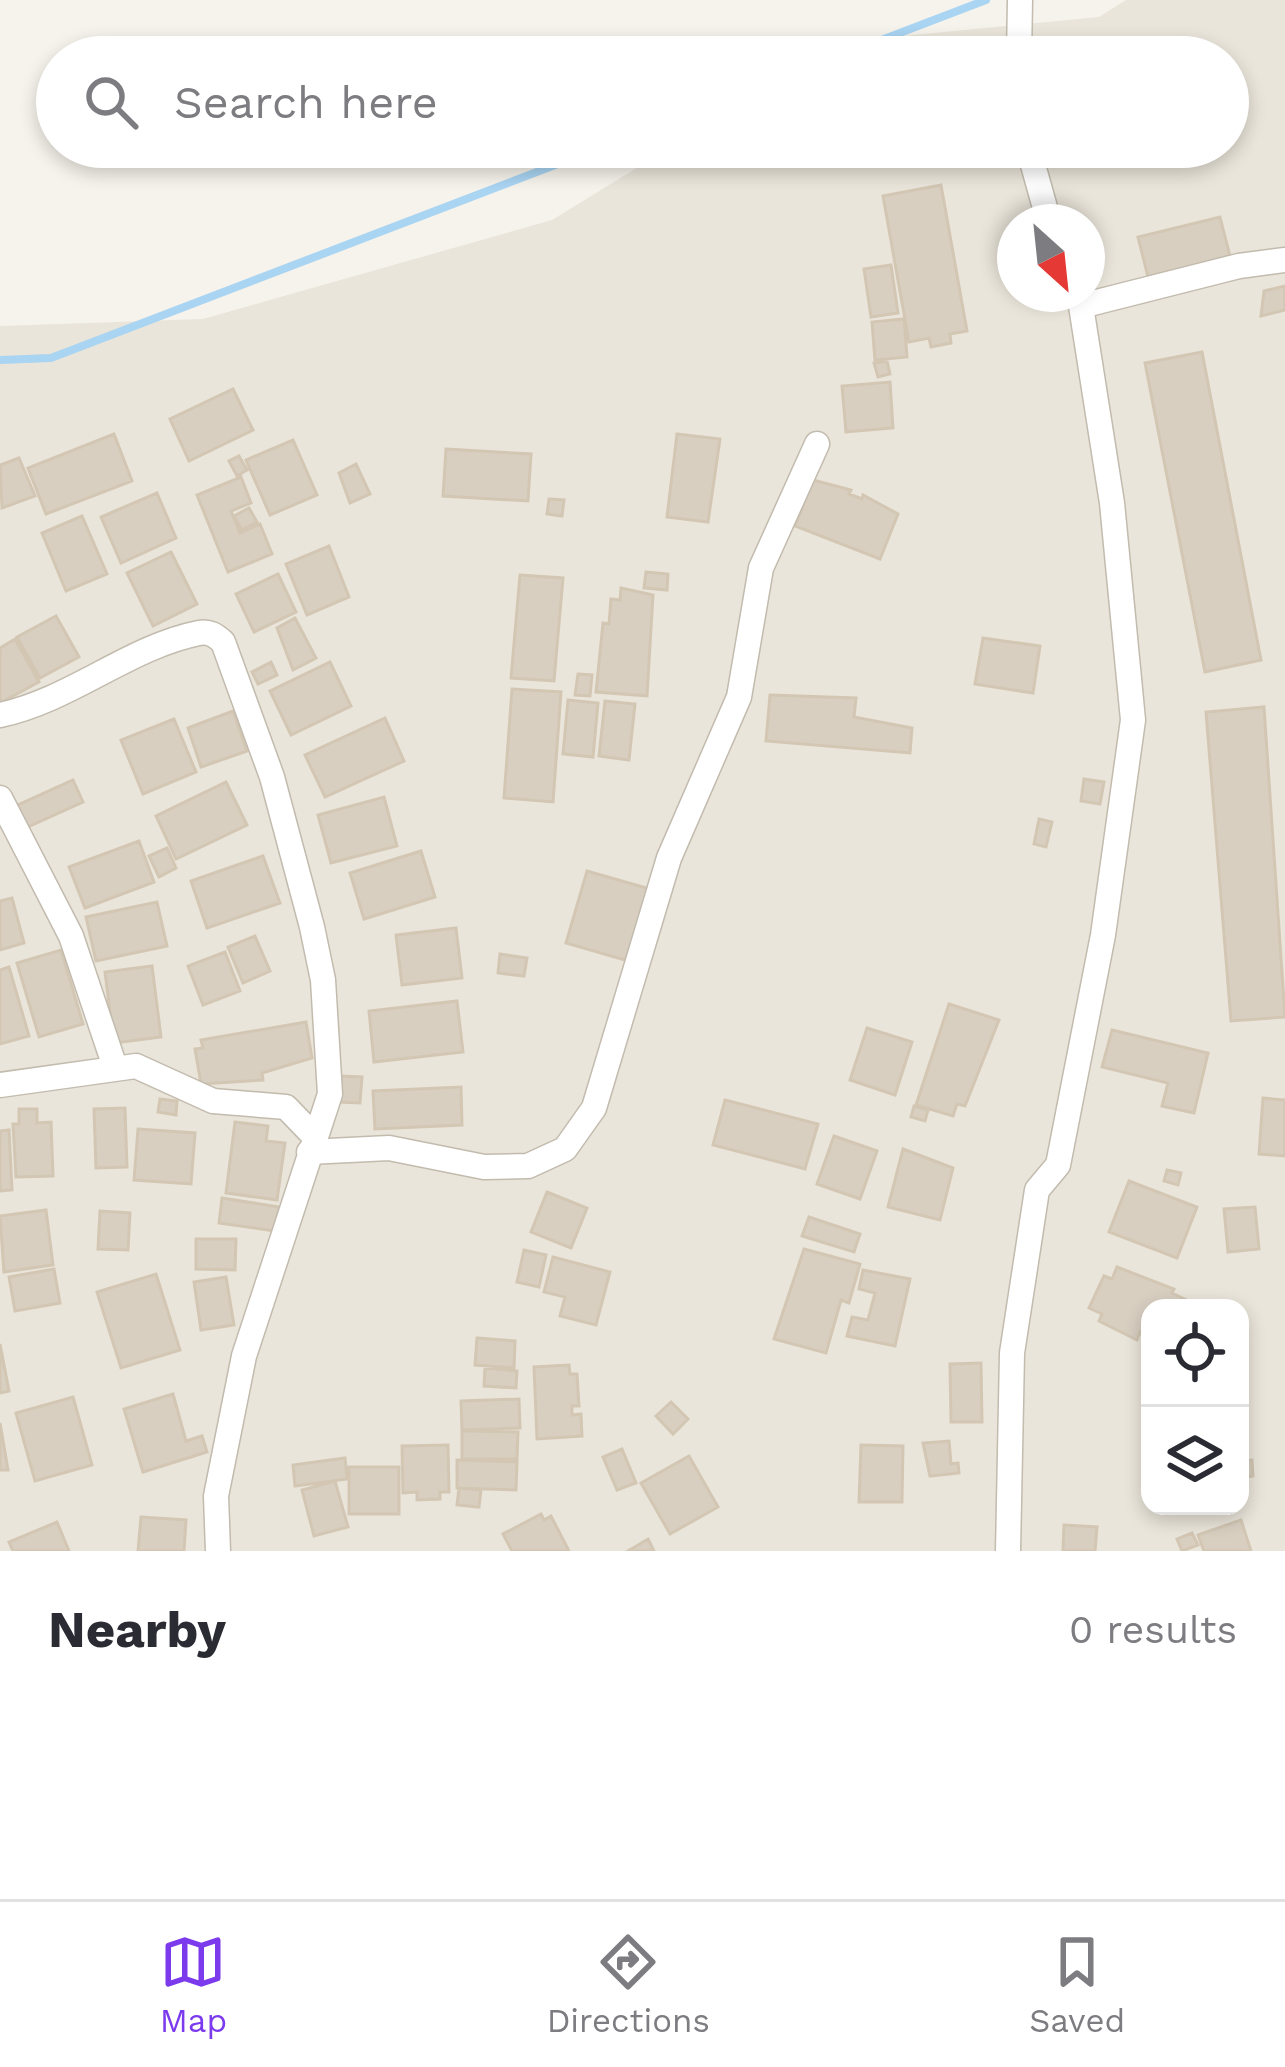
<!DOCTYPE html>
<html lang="en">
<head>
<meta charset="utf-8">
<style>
	body { margin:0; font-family:"Work Sans",sans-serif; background:#f2f2f3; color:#2b2b33 }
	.controls { position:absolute; right:36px; bottom:36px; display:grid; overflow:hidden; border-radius:24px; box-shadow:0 6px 18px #0003 }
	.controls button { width:108px; height:108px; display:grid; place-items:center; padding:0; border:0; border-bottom:3px solid #e1e1e2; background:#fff; color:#2b2b33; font:60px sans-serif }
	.compass { position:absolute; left:997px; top:204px; width:108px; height:108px; border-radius:50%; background:#fff; box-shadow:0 6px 18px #0003; rotate:153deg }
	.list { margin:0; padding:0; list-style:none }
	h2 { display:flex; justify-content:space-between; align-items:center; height:156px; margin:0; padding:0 48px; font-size:51px }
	h2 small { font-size:39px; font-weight:400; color:#7c7c81 }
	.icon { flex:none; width:66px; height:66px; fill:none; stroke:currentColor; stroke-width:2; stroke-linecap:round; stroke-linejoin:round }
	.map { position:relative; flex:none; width:1285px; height:1551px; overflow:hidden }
	.search { position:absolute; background:#fff; box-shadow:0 6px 18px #0003; left:36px; right:36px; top:36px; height:132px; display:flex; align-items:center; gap:30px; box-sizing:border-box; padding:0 42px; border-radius:66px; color:#7c7c81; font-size:45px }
	.sheet { height:348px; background:#fff }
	nav { display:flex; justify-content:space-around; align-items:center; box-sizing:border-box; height:168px; border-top:3px solid #e1e1e2; background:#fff; font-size:33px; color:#7c7c81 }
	nav a { display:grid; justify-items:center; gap:6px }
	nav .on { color:#7c3aed }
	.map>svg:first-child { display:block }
</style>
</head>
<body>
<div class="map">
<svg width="1285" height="1551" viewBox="0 0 1285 1551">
	<rect width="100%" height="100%" fill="#f6f3ec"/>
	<path fill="#eae5da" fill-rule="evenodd" d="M 1126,0 L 1285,0 L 1285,1551 L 0,1551 L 0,326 L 203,319 L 552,220 L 671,147 L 1228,147 L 1228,57 L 817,57 L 841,42 L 1099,17 ZM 1015,222 L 1087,222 L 1087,294 L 1015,294 ZM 1150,1308 L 1240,1308 L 1240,1506 L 1150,1506 Z"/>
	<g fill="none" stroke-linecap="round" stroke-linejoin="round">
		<path stroke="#a9d4f2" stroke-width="8" d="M 837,57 L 986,0
			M 0,360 L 51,358 L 602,147"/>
	</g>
	<path fill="#d8cfc1" stroke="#d3c7b4" stroke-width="3" d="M 941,185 L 967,331 L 950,334 L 951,343 L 931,347 L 929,338 L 909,342 L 883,196 Z
		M 1220,217 L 1230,256 L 1148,277 L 1138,237 Z
		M 891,265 L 898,313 L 871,317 L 864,269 Z
		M 1285,286 L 1285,310 L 1261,316 L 1264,291 Z
		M 904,319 L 907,357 L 875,360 L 872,322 Z
		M 1202,352 L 1261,660 L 1205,672 L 1145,363 Z
		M 887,361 L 890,374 L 878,377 L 874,363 Z
		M 890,382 L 893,428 L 846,432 L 842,386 Z
		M 233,389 L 253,430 L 189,461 L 170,419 Z
		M 114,434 L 132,481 L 46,514 L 28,468 Z
		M 677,434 L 720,439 L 708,522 L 667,517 Z
		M 293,440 L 317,495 L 270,515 L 246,460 Z
		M 446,449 L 531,454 L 528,501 L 443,496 Z
		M 239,456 L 247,470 L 237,476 L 229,461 Z
		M 19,458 L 35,496 L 2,508 L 0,465 Z
		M 356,464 L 370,494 L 350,503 L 339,473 Z
		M 241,477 L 251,503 L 231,511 L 240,533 L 260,524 L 272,554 L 228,572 L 197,495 Z
		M 813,480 L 851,490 L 849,494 L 862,499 L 863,495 L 898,514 L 880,559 L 795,526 Z
		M 157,493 L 176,538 L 121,563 L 101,517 Z
		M 549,499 L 564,500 L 562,516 L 547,514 Z
		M 249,508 L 257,522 L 242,530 L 234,516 Z
		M 82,516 L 107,574 L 66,591 L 42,533 Z
		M 329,546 L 349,597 L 307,615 L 286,564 Z
		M 171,552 L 197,604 L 153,626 L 127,573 Z
		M 646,572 L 668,574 L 667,590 L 644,588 Z
		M 278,574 L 296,612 L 254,632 L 236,594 Z
		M 520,575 L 563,578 L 554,681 L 511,678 Z
		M 621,588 L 653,595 L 647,696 L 596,692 L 603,623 L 609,624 L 611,599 L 620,600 Z
		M 56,616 L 79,657 L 40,678 L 17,637 Z
		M 295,618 L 316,658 L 293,670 L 277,628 Z
		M 983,638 L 1040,646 L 1033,693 L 975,684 Z
		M 15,639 L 39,682 L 0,703 L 0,648 Z
		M 271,662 L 277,675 L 258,684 L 252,672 Z
		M 330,662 L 351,706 L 291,735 L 270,691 Z
		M 578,674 L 592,675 L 590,696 L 575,695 Z
		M 512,689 L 561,692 L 553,802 L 504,798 Z
		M 770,695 L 856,698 L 854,717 L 912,728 L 910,753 L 766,741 Z
		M 568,700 L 598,703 L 593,757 L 563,754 Z
		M 605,701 L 635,704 L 629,760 L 599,756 Z
		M 1264,707 L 1285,1017 L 1231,1021 L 1206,712 Z
		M 233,711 L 247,751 L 201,767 L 188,728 Z
		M 385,718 L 404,761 L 325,797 L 305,755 Z
		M 174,719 L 196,772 L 143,794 L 121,740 Z
		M 1084,779 L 1104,782 L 1100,804 L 1081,801 Z
		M 73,780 L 83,802 L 21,830 L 11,808 Z
		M 226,782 L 247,825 L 176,859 L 156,816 Z
		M 384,797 L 397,846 L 331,863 L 318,815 Z
		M 1039,819 L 1052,822 L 1046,847 L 1034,844 Z
		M 139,841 L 154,882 L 85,908 L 69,867 Z
		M 167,848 L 176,868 L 159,877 L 149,856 Z
		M 421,851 L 435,897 L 364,919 L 350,873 Z
		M 263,856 L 280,903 L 207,928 L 191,881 Z
		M 587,871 L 650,889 L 628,961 L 566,943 Z
		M 12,898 L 24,943 L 0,950 L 0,901 Z
		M 157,902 L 167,946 L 96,961 L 86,917 Z
		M 456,928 L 462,978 L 402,985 L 396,935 Z
		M 255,936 L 270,971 L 243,983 L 228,947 Z
		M 61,950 L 83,1024 L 39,1037 L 17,963 Z
		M 225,952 L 240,991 L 203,1005 L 188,966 Z
		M 500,954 L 527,958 L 524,976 L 498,973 Z
		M 152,966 L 161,1037 L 114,1043 L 105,972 Z
		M 9,967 L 29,1036 L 0,1044 L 0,970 Z
		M 457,1001 L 463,1052 L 374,1062 L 369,1011 Z
		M 949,1004 L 999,1020 L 965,1106 L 957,1104 L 953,1116 L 916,1105 Z
		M 306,1022 L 312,1058 L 262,1073 L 263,1080 L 201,1084 L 195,1049 L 203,1048 L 201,1040 Z
		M 867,1028 L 912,1042 L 895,1095 L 850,1080 Z
		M 1112,1030 L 1208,1053 L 1194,1113 L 1162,1106 L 1168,1083 L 1102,1067 Z
		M 339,1076 L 362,1077 L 360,1103 L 338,1102 Z
		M 461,1087 L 462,1125 L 375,1129 L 373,1091 Z
		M 1263,1098 L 1285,1100 L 1285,1156 L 1259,1154 Z
		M 160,1099 L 177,1101 L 176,1115 L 158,1112 Z
		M 725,1100 L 818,1124 L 805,1169 L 713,1145 Z
		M 914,1106 L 928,1110 L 925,1121 L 911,1117 Z
		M 125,1108 L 127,1167 L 96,1168 L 94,1109 Z
		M 19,1109 L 37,1109 L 37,1123 L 51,1122 L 53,1176 L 16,1177 L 13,1124 L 19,1124 Z
		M 235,1122 L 268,1126 L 266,1141 L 285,1143 L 277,1200 L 226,1193 Z
		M 138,1129 L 195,1133 L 191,1184 L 134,1180 Z
		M 9,1130 L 12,1190 L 0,1191 L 0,1131 Z
		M 834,1136 L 877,1151 L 860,1199 L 817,1184 Z
		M 903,1149 L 953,1168 L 940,1220 L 888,1207 Z
		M 1167,1170 L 1181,1173 L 1178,1185 L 1164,1181 Z
		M 1129,1181 L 1197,1207 L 1177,1258 L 1109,1232 Z
		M 547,1192 L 587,1208 L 571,1248 L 531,1232 Z
		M 222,1198 L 279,1207 L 275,1231 L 219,1223 Z
		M 1255,1207 L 1259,1249 L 1228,1252 L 1224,1209 Z
		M 46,1210 L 53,1265 L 4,1272 L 0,1216 Z
		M 100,1211 L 130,1213 L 128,1250 L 98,1249 Z
		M 809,1217 L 860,1234 L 854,1252 L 802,1236 Z
		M 196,1239 L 236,1239 L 235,1270 L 196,1269 Z
		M 804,1249 L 860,1264 L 849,1303 L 841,1300 L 826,1353 L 774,1339 Z
		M 524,1250 L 546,1255 L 539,1287 L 517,1282 Z
		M 553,1257 L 610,1272 L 596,1325 L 560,1316 L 565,1297 L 544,1292 Z
		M 1117,1267 L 1174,1289 L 1172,1293 L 1193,1303 L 1191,1308 L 1150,1308 L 1150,1337 L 1140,1332 L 1137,1340 L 1099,1321 L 1102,1314 L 1089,1308 L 1104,1276 L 1112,1279 Z
		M 54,1269 L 60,1303 L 15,1311 L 9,1277 Z
		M 863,1270 L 910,1279 L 895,1346 L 847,1336 L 852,1317 L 868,1320 L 875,1293 L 859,1289 Z
		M 156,1274 L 180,1350 L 121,1368 L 97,1292 Z
		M 226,1277 L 234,1325 L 201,1330 L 194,1282 Z
		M 477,1338 L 515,1341 L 514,1368 L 475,1365 Z
		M 0,1344 L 9,1391 L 0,1393 Z
		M 981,1363 L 982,1422 L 951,1422 L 950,1364 Z
		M 569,1365 L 570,1374 L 577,1374 L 579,1406 L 572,1406 L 572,1415 L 581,1414 L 582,1436 L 537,1439 L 534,1367 Z
		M 485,1368 L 517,1371 L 516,1388 L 484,1386 Z
		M 173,1394 L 186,1441 L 202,1436 L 207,1452 L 143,1472 L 124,1409 Z
		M 73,1397 L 92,1465 L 35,1481 L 16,1413 Z
		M 519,1399 L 520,1428 L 462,1430 L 461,1401 Z
		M 671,1402 L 688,1419 L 673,1434 L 656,1416 Z
		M 0,1423 L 8,1470 L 0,1470 Z
		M 462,1431 L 518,1432 L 517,1459 L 462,1459 Z
		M 949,1441 L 951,1464 L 958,1463 L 959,1473 L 930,1476 L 923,1443 Z
		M 448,1445 L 449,1492 L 440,1492 L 440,1499 L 417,1500 L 417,1492 L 403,1493 L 402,1446 Z
		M 861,1445 L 903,1446 L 902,1502 L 859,1502 Z
		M 622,1449 L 636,1483 L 617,1490 L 603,1457 Z
		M 689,1456 L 718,1507 L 670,1534 L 641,1483 Z
		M 345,1458 L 347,1479 L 295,1486 L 293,1465 Z
		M 457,1460 L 517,1462 L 516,1490 L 457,1488 Z
		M 1252,1460 L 1253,1476 L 1240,1478 L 1240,1461 Z
		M 349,1467 L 399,1467 L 399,1514 L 349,1514 Z
		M 335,1481 L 348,1527 L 314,1536 L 302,1490 Z
		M 459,1488 L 481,1490 L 479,1507 L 457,1505 Z
		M 541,1514 L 544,1520 L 551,1516 L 569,1551 L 512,1551 L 503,1534 Z
		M 141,1517 L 186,1520 L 184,1551 L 138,1551 Z
		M 1241,1520 L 1251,1551 L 1204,1551 L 1198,1535 Z
		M 57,1522 L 69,1551 L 13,1551 L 9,1542 Z
		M 1064,1525 L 1097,1527 L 1095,1551 L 1063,1551 Z
		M 1192,1533 L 1198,1545 L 1182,1551 L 1177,1539 Z
		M 648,1539 L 654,1551 L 628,1551 Z"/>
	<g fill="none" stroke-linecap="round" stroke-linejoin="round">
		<g stroke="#c2bbae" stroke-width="27">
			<path id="minor" d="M 1019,57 L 1020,0
				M 1028,147 L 1049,222
				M 1077,294 L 1081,306 L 1239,266 L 1285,260
				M 0,715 C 71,700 129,647 199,633 C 209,631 215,635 223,642 L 272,777 L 312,927 L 323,980 L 330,1094 L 244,1356 L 216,1496 L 218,1551
				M 0,798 L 71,936 L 115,1067
				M 0,1085 L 136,1066 L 213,1101 L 286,1107 L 314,1136
				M 309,1152 L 389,1148 L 484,1167 L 528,1166 L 565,1149 L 594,1108 L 669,858 L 739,697 L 761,568 L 817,444
				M 1008,1551 L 1012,1353 L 1037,1190 L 1058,1165 L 1103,935 L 1133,720 L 1112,503 L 1081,306"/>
		</g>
		<use href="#minor" stroke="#fff" stroke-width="24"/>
	</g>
</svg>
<div class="controls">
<button><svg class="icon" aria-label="locate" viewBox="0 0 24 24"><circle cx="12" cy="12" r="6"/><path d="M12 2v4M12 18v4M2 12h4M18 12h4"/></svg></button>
<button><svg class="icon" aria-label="layers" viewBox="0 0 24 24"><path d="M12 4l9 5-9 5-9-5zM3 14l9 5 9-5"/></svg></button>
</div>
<svg class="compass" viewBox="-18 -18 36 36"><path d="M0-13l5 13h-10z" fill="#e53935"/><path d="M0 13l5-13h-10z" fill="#7c7c81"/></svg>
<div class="search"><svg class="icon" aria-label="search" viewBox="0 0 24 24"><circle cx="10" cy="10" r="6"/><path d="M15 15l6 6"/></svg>Search here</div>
</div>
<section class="sheet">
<h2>Nearby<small>0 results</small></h2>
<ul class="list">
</ul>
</section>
<nav>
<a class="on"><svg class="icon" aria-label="map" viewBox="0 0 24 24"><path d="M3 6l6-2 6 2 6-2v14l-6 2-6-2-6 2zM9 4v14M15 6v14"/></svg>Map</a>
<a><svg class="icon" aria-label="directions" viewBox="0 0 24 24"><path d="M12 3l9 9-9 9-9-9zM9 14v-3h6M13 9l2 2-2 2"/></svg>Directions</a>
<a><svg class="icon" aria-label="saved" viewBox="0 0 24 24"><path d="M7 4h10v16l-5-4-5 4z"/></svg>Saved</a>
</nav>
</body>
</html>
